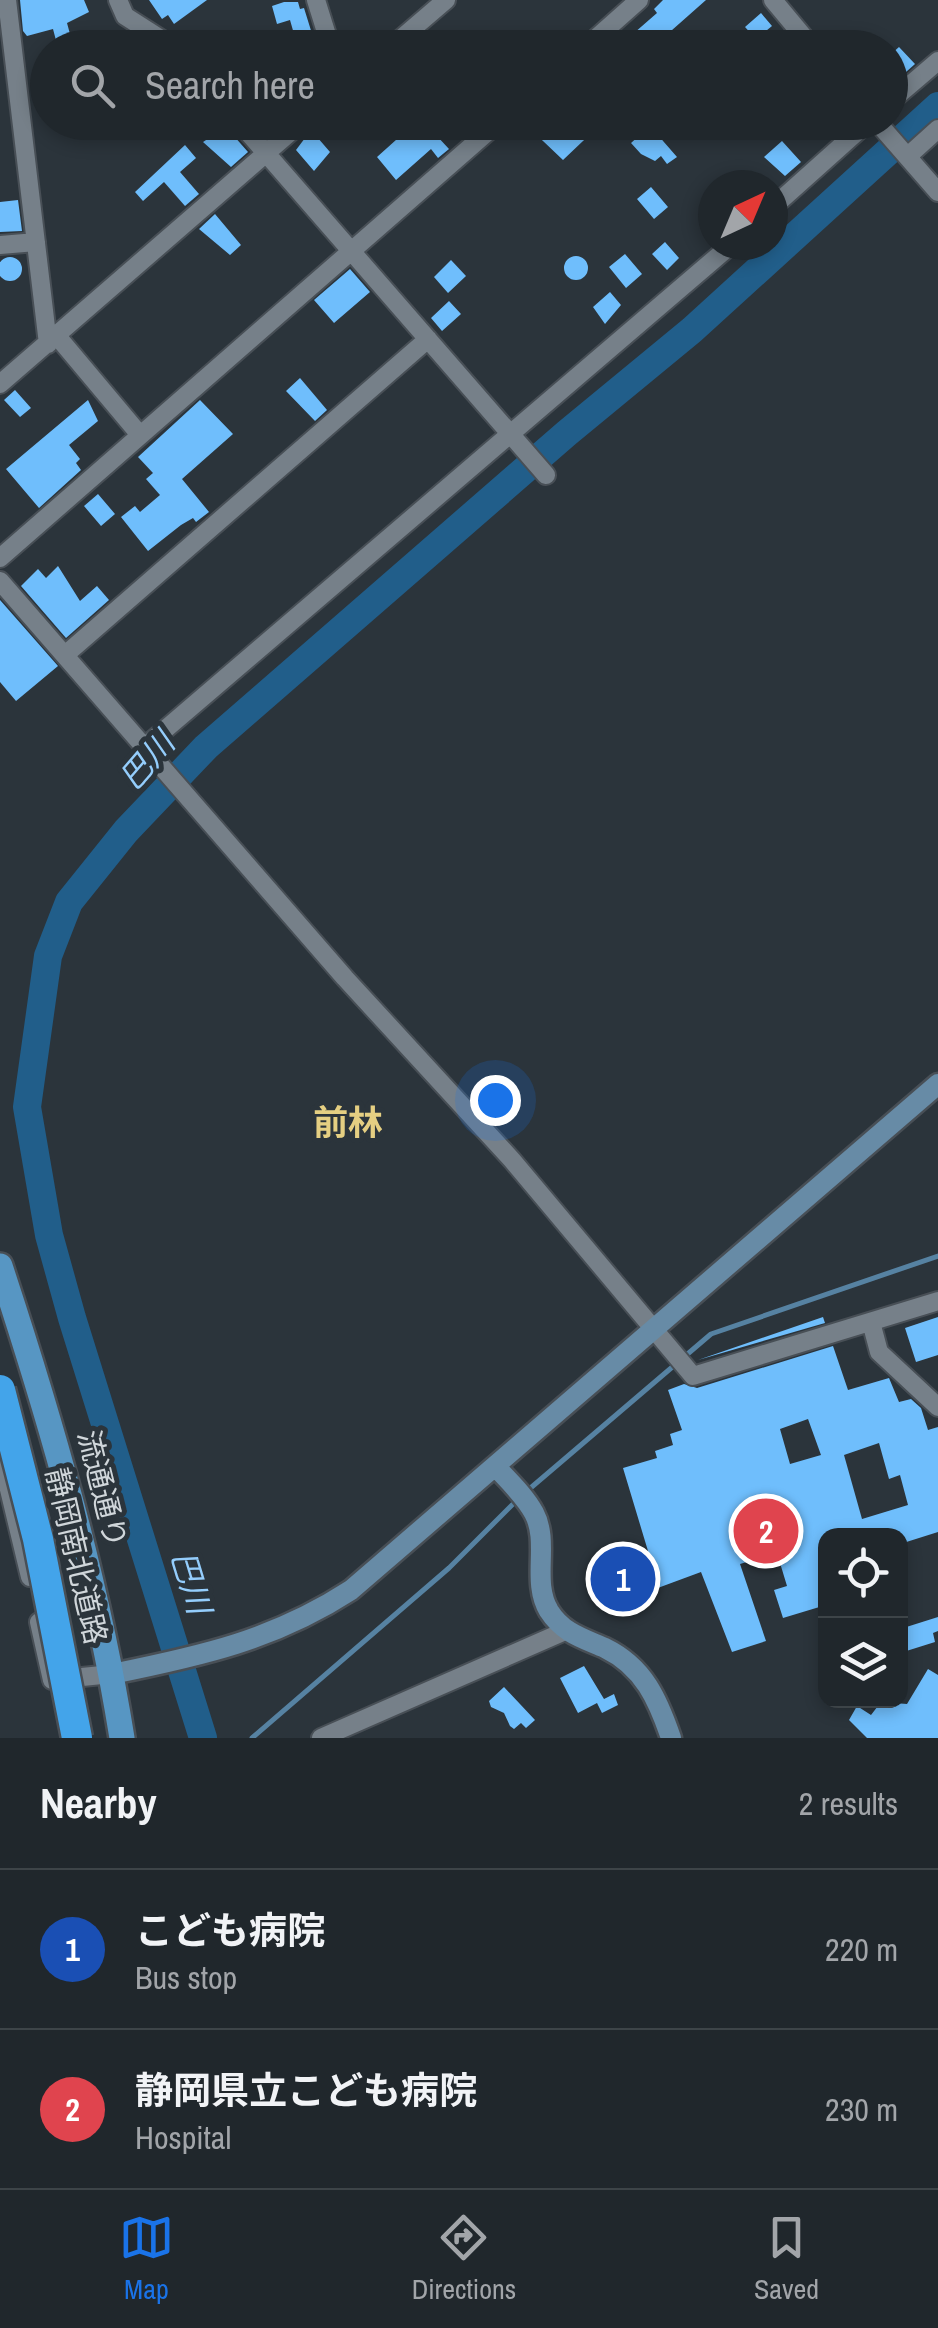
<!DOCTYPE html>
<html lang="en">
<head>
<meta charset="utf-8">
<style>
	body { margin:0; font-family:"Archivo Narrow","Noto Sans JP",sans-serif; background:#2d3338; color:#f1f3f6 }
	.controls { position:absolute; right:30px; bottom:30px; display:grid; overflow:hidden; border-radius:20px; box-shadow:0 5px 15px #0003 }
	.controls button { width:90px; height:90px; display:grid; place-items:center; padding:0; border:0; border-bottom:2px solid #3d4448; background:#20272c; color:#f1f3f6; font:50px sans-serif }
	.compass { position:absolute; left:698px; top:170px; width:90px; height:90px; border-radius:50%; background:#20272c; box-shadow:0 5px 15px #0003; rotate:44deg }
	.you { position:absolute; left:495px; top:1100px; width:35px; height:35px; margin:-25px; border:8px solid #fff; border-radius:50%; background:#1a73e8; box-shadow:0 0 0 15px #1a73e833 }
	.badge { display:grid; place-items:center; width:65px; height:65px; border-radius:50%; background:#1a73e8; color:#fff; font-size:32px; font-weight:700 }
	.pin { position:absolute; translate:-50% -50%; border:5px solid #fff; box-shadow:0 2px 10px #0006 }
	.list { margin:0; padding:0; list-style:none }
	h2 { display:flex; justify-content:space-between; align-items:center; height:130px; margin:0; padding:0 40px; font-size:42px }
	h2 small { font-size:32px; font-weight:400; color:#a2a5a9 }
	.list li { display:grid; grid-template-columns:65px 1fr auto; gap:30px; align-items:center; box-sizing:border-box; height:160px; padding:0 40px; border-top:2px solid #3d4448 }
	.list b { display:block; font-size:38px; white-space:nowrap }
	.list p { margin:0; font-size:32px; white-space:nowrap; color:#a2a5a9 }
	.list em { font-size:32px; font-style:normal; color:#a2a5a9 }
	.icon { flex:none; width:55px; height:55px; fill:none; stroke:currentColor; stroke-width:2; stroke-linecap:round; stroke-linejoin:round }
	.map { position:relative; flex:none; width:938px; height:1738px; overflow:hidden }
	.search { position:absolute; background:#20272c; box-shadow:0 5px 15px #0003; left:30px; right:30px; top:30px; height:110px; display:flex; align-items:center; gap:25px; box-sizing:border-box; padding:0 35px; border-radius:55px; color:#a2a5a9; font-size:38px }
	.sheet { height:450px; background:#20272c }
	nav { display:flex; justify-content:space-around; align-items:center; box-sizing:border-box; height:140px; border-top:2px solid #3d4448; background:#20272c; font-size:28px; color:#a2a5a9 }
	nav a { display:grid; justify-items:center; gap:5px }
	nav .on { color:#1a73e8 }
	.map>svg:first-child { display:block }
</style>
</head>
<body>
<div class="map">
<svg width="938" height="1738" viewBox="0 0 938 1738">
	<rect width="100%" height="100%" fill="#2b343b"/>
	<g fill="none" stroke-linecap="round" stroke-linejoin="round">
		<path stroke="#5682a2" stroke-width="5" d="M 527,1491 L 711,1334 L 938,1256
			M 252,1738 L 449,1568 L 519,1498"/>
		<path stroke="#215e8a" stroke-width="28" d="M 203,1738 L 72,1318 L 49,1235 L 27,1107 L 48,956 L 69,902 L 126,831 L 206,747 L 567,433 L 692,330 L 938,106"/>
	</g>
	<path fill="#6fbefc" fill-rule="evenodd" d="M 20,0 L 84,0 L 89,12 L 67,23 L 73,45 L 58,48 L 53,29 L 27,36 L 23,31 Z
		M 149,0 L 207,0 L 174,24 L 168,15 L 162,19 Z
		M 663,0 L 706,0 L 654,46 L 649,41 L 642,48 L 633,48 L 626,40 L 657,13 L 654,9 Z
		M 284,2 L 298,2 L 300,9 L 304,8 L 313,37 L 296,41 L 290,20 L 277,24 L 272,6 Z
		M 761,13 L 772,26 L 756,39 L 745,27 Z
		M 899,47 L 915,64 L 897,80 L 890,73 L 890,55 Z
		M 416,122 L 424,122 L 449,149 L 438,158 L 431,149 L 396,180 L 377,157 Z
		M 523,122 L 603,122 L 563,160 Z
		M 650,126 L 677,157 L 667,164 L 661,156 L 655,161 L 641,154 L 631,143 Z
		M 226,127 L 248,152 L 231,167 L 203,142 Z
		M 311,130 L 330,152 L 314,171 L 296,150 Z
		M 782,141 L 801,162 L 785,176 L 764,157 Z
		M 185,145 L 196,158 L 180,172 L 199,194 L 185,206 L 164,182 L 143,201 L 135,192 Z
		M 651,187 L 668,207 L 654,219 L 637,199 Z
		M 18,200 L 22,231 L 0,232 L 0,202 Z
		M 215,214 L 241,245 L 230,255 L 199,229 Z
		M 665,242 L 679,258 L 667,270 L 652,254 Z
		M 625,254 L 642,274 L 626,288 L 609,267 Z
		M564 268a12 12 0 1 1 24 0a12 12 0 1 1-24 0Z
		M-2 269a12 12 0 1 1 24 0a12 12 0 1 1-24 0Z
		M 451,260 L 466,276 L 448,293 L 434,277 Z
		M 350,269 L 370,292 L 334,323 L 314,300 Z
		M 610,292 L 621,305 L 605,324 L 593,307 Z
		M 449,301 L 461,314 L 442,331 L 431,318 Z
		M 300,378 L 327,410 L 315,421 L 286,391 Z
		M 15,390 L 31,408 L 20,417 L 4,400 Z
		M 88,400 L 98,421 L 69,445 L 80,459 L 76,463 L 81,470 L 39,508 L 6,469 Z
		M 200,400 L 233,434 L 182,479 L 209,512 L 196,522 L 193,518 L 181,525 L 148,551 L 121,517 L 135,506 L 140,512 L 160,495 L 146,479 L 153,473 L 138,457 Z
		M 98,494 L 115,514 L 101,526 L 84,506 Z
		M 58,566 L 80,601 L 97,586 L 109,600 L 66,638 L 21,586 L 38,569 L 46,578 Z
		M 0,600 L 58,666 L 16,701 L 0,682 Z
		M 823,1317 L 825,1323 L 698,1360 Z
		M 938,1317 L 938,1355 L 916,1362 L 905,1328 Z
		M 833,1346 L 848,1390 L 889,1378 L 899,1402 L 911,1399 L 921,1408 L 928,1430 L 938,1427 L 938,1532 L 900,1544 L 900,1536 L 826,1536 L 826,1605 L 783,1618 L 774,1590 L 787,1586 L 777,1553 L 740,1564 L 766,1641 L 732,1652 L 701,1572 L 628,1599 L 616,1561 L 648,1551 L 623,1468 L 657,1458 L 655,1451 L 673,1445 L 670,1434 L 682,1430 L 668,1390 L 684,1384 L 697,1388 ZM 808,1419 L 821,1455 L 790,1464 L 780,1429 ZM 879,1443 L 889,1479 L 900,1475 L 908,1505 L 862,1519 L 844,1455 Z
		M 938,1617 L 938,1631 L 933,1633 L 935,1642 L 900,1653 L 900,1629 Z
		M 584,1666 L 604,1699 L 614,1694 L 618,1705 L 602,1713 L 597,1703 L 578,1713 L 560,1678 Z
		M 928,1669 L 938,1675 L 938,1738 L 867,1738 L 849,1720 L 857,1706 L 871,1715 L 881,1702 L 907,1704 Z
		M 504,1687 L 535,1720 L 526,1728 L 521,1723 L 514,1729 L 510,1726 L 504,1713 L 491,1707 L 489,1701 Z"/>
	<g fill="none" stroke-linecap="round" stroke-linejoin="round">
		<g stroke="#484f56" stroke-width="22">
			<path id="street" d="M 7,0 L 48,344
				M 118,0 L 125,16 L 175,48
				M 316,0 L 331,48
				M 773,0 L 813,48
				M 390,48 L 446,0
				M 585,48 L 639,0
				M 890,102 L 938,61
				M 239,122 L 546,475
				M 877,122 L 938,192
				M 908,156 L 938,129
				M 773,207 L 868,122
				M 0,245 L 36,242
				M 57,336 L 140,435
				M 0,384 L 302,122
				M 0,558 L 499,122
				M 0,581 L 345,978 L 512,1160 L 693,1376 L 938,1301
				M 65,655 L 428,339
				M 147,745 L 731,245
				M 871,1322 L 879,1352 L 938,1407
				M 0,1452 L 30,1577
				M 39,1622 L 52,1680 L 112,1674
				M 321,1738 L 565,1631"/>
		</g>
		<g stroke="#484f56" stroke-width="25">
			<path id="secondary" d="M 495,1466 C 508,1480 525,1496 534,1513 C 550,1543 531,1581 549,1611 C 563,1633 582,1638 605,1648 C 644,1667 658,1700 671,1738
				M 112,1674 C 201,1656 274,1640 351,1590 L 938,1084"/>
		</g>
		<g stroke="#484f56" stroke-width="30">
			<path id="primary" d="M 0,1266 C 51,1421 96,1576 122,1738"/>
		</g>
		<use href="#street" stroke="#768089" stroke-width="18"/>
		<use href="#secondary" stroke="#678ba6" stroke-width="20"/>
		<use href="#primary" stroke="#5796c3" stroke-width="25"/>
		<g stroke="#484f56" stroke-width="35" stroke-linecap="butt">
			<path id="highway-bridge" d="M 0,1390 L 38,1539 L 77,1738"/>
		</g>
		<use href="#highway-bridge" stroke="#43a4ea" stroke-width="30"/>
	</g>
	<g text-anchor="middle" stroke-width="10" stroke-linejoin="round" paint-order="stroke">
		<g font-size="30" fill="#d0d6da" stroke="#2b343b">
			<text transform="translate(102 1489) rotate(76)" y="10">流通通り</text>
			<text transform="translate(76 1556) rotate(77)" y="10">静岡南北道路</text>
		</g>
		<g font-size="32" font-style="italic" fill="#94cdfc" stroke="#2b343b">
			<text transform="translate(147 761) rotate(-49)" y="11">巴川</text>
			<text transform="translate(191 1582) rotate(73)" y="11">巴川</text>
		</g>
		<g font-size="35" font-weight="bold" fill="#e5cf82" stroke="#2b343b">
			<text x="348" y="1135">前林</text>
		</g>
	</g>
</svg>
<div class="controls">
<button><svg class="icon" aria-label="locate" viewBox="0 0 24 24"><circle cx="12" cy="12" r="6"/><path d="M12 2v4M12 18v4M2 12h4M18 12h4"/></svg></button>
<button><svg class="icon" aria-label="layers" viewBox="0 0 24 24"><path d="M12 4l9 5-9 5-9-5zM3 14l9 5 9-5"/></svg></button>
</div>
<svg class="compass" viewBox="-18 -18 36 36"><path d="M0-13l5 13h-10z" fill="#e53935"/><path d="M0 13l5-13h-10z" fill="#a2a5a9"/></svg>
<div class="you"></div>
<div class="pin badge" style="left:623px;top:1579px;background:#1a4fb4">1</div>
<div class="pin badge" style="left:766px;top:1531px;background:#e0444e">2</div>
<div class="search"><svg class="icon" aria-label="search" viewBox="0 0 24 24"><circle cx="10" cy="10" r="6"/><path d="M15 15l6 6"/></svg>Search here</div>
</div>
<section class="sheet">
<h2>Nearby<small>2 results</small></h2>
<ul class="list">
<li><span class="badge" style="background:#1a4fb4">1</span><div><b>こども病院</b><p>Bus stop</p></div><em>220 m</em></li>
<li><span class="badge" style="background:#e0444e">2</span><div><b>静岡県立こども病院</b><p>Hospital</p></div><em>230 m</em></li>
</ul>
</section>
<nav>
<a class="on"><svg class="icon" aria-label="map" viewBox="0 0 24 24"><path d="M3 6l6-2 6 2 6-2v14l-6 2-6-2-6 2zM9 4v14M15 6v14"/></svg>Map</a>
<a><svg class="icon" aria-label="directions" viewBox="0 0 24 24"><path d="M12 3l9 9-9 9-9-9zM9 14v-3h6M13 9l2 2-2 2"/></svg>Directions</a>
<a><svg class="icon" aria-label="saved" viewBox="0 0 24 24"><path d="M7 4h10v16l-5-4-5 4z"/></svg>Saved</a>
</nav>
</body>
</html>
